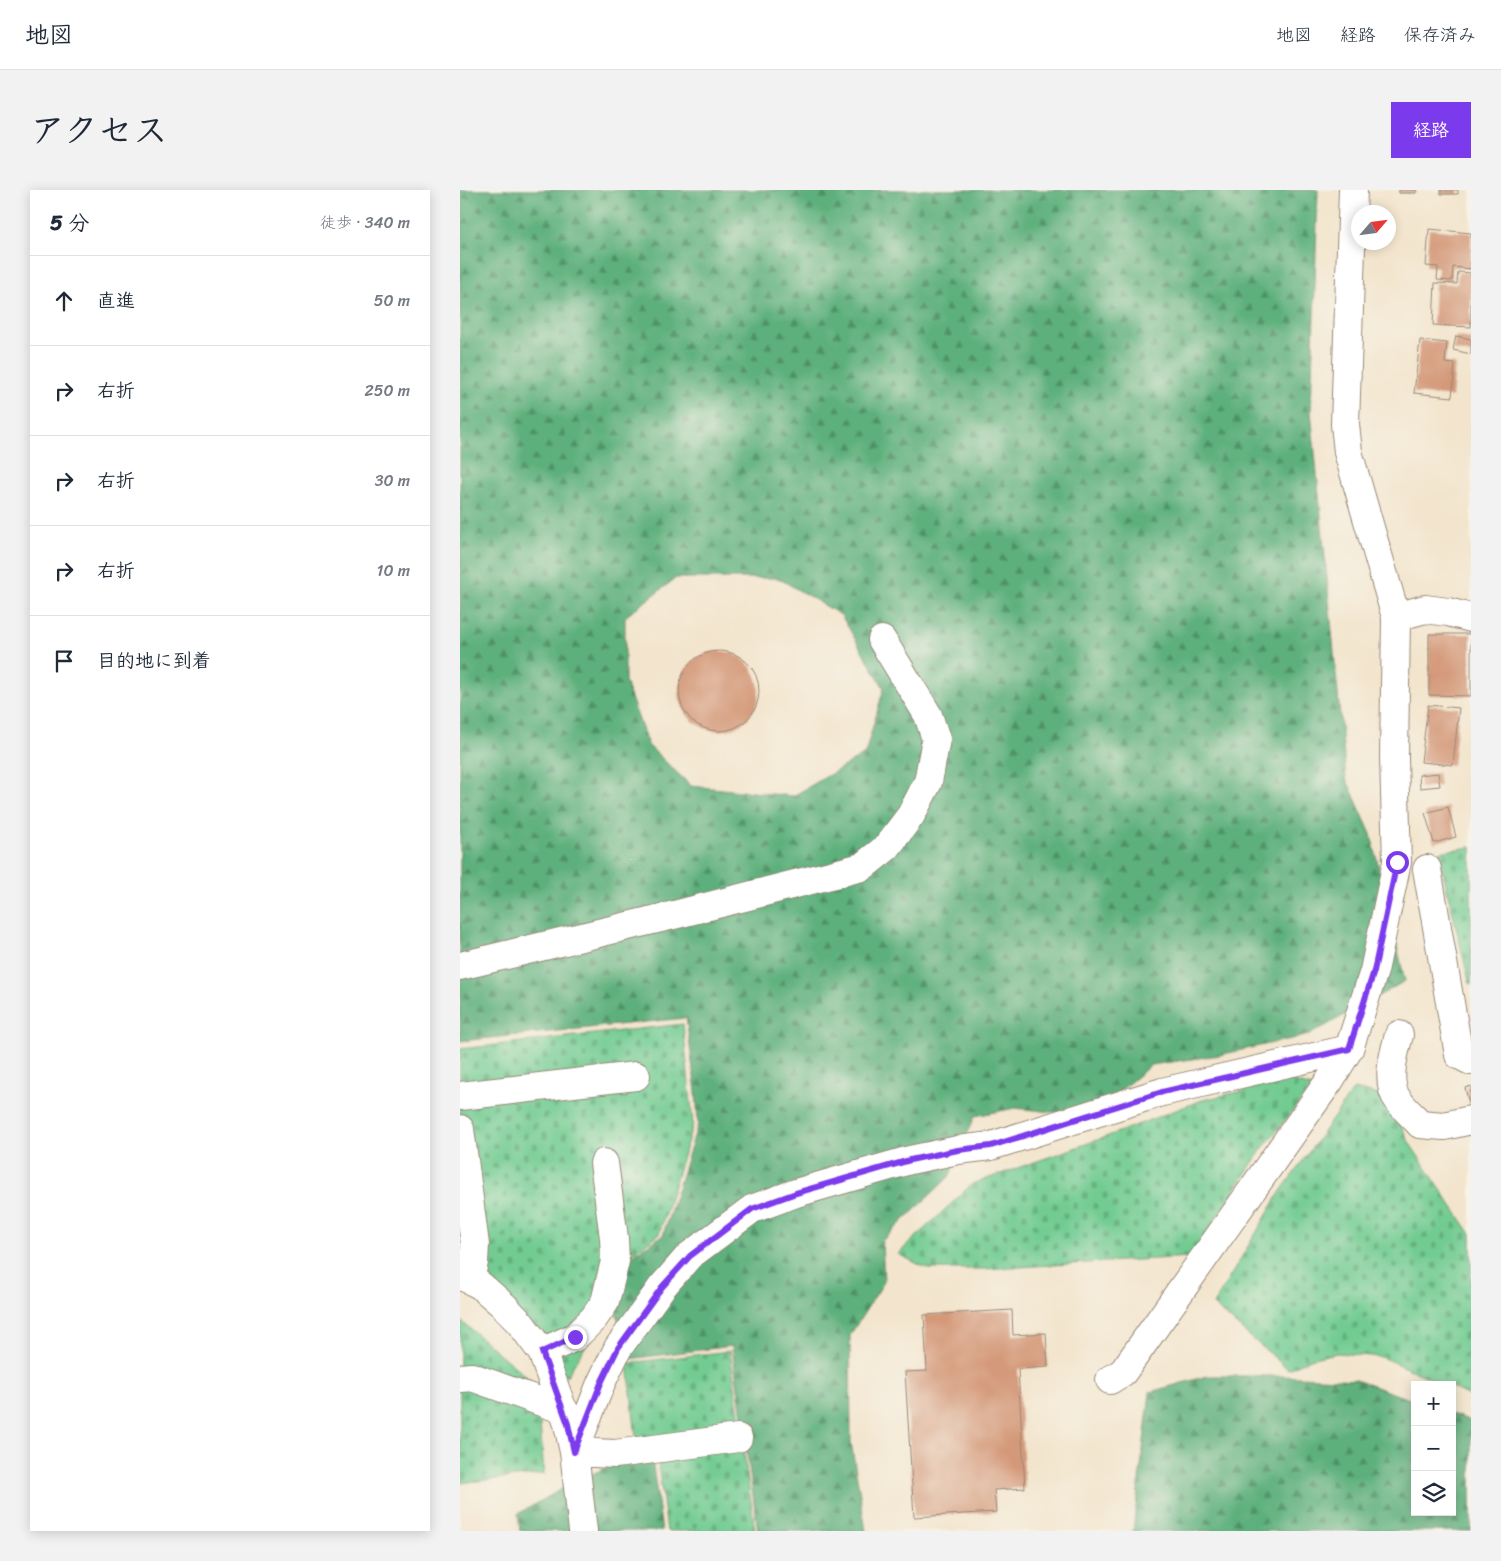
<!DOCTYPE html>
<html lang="ja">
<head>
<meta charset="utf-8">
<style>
	body { margin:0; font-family:Sriracha,"Klee One",sans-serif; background:#f2f2f3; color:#1f2937 }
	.controls { position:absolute; right:15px; bottom:15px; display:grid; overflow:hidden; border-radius:0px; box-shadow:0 2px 12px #0003 }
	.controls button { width:45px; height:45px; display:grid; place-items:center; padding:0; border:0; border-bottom:1px solid #e0e1e3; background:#fff; color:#1f2937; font:25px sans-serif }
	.compass { position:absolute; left:891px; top:15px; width:45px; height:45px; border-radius:50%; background:#fff; box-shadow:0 2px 12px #0003; rotate:62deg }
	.stop { position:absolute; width:15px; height:15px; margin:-11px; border:4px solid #7c3aed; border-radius:50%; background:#fff }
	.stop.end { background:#7c3aed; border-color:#fff; box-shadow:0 1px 5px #0008 }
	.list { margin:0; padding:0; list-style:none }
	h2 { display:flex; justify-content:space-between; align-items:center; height:65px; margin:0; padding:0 20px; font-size:21px }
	h2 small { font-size:16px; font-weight:400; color:#747a83 }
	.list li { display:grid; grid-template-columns:32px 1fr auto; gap:15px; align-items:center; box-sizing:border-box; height:90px; padding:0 20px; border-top:1px solid #e0e1e3 }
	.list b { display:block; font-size:19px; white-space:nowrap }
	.list em { font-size:16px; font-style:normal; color:#747a83 }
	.icon { flex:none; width:28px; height:28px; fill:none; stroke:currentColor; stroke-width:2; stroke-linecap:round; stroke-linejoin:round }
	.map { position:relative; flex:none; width:1011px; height:1341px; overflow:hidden; border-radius:0px }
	header { display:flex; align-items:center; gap:30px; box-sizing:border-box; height:70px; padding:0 25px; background:#fff; border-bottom:1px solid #e0e1e3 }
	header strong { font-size:24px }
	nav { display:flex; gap:28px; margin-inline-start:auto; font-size:18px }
	.intro { display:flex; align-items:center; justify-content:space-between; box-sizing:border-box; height:120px; padding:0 30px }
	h1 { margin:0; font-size:35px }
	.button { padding:12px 22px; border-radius:0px; background:#7c3aed; color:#fff; font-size:18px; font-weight:700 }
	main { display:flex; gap:30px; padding:0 30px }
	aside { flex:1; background:#fff; border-radius:0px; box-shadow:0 2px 12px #0003 }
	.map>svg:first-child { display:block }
</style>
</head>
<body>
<header>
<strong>地図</strong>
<nav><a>地図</a><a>経路</a><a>保存済み</a></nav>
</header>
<div class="intro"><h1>アクセス</h1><a class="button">経路</a></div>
<main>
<aside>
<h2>5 分<small>徒歩 · 340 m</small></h2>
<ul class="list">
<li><svg class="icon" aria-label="ahead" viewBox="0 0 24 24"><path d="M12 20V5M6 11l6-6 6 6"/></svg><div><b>直進</b></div><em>50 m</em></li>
<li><svg class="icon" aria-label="right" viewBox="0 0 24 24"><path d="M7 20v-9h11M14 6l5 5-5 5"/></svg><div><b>右折</b></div><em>250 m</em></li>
<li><svg class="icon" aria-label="right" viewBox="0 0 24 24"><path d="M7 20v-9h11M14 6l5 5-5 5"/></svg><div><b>右折</b></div><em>30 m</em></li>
<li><svg class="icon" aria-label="right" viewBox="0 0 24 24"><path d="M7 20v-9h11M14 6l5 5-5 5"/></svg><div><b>右折</b></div><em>10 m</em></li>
<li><svg class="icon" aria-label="arrive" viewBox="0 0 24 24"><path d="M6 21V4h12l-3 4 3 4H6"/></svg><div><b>目的地に到着</b></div></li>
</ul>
</aside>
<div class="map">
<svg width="1011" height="1341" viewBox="0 0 1011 1341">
	<defs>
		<pattern id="forest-firs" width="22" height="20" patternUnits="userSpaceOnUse" patternTransform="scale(1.25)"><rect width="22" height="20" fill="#5db07c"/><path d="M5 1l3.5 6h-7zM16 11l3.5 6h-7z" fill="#4e8f65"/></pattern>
		<pattern id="cemetery-stones" width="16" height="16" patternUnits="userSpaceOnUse" patternTransform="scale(1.25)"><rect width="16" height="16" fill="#72cc92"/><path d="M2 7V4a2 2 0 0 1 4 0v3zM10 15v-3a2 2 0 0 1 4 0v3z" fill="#64af7d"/></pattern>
	</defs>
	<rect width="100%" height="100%" fill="#f7f3e8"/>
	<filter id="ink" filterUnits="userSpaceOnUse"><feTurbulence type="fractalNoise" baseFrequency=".02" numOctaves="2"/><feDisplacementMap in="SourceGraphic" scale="10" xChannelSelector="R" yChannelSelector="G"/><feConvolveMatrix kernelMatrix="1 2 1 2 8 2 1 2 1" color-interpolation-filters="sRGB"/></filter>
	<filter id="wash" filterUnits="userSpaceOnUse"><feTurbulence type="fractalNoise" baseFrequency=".0096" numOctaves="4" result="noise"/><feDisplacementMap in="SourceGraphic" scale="20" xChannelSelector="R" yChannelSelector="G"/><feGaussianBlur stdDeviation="1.12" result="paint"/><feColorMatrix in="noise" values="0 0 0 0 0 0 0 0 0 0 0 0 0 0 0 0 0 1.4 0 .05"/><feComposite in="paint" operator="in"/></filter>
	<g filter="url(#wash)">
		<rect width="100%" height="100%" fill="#f3e5cd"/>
		<path fill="url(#forest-firs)" stroke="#4c6d4d" fill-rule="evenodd" d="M 0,0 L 858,0 L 851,221 L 886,588 L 911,644 L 945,791 L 849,845 L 759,865 L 691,875 L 629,926 L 555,918 L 515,926 L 489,987 L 422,1051 L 424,1092 L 390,1145 L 391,1252 L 406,1341 L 298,1341 L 272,1156 L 168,1169 L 155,1117 L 169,1068 L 203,1045 L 238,934 L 236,901 L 226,828 L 0,851 ZM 216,388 L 318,388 L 381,425 L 424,498 L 405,564 L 333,606 L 231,596 L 188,555 L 165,491 L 165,427 Z
			M 747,1186 L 822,1186 L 896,1190 L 955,1211 L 955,1322 L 992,1322 L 992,1224 L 1011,1231 L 1011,1341 L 672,1341 L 673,1341 L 690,1202 Z
			M 192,1269 L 202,1341 L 60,1341 L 58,1324 L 105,1297 L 149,1276 Z"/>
		<path fill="url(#cemetery-stones)" stroke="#567b58" d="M 1011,657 L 1011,795 L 1009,791 L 978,662 Z
			M 223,834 L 233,934 L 199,1044 L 166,1068 L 145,1126 L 106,1187 L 0,1075 L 0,859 Z
			M 809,885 L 852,897 L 802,959 L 730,1067 L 524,1079 L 468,1079 L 438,1064 L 512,994 L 640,949 L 742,910 L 783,901 Z
			M 894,899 L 928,907 L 950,954 L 1011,1044 L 1011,1207 L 992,1198 L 992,1195 L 986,1195 L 921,1167 L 877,1163 L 853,1168 L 828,1179 L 753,1115 L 821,1001 Z
			M 0,1130 L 68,1188 L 79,1221 L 84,1284 L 0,1293 Z
			M 270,1161 L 295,1341 L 207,1341 L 197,1265 L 178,1267 L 168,1173 Z"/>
		<g id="blocks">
			<path fill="#d49979" d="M 939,0 L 956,0 L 956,3 L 939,3 Z
				M 981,0 L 998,0 L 998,4 L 981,4 Z
				M 969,39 L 1011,43 L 1011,79 L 993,77 L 992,91 L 977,90 L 978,77 L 966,76 Z
				M 998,82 L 1011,83 L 1011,137 L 973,135 L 975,93 L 997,94 Z
				M 996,146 L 1011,149 L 1011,164 L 993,160 Z
				M 960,150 L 987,153 L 985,173 L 995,174 L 992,207 L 954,203 Z
				M 969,444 L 1011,444 L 1011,506 L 969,505 Z
				M219 501a40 40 0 1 1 80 0a40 40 0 1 1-80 0Z
				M 968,515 L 999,518 L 993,575 L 961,572 Z
				M 978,583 L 980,596 L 960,598 L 959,585 Z
				M 988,617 L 996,647 L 974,653 L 965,623 Z
				M 1011,896 L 1011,917 L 1010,917 L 1005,898 Z
				M 552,1120 L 553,1145 L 586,1143 L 588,1177 L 558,1179 L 565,1298 L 534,1300 L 536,1322 L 454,1327 L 445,1182 L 467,1181 L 464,1125 Z"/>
		</g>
	</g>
	<g filter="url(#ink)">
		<use href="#blocks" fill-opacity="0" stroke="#978876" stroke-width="1"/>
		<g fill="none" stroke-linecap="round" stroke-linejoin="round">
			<g stroke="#978876" stroke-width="30">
				<path id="minor" d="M 936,427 L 965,419 L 988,422 L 1011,428
					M 967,679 L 999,865 L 1011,871
					M 0,776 L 214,725 L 402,677 L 427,657 L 451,625 L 468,592 L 476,549 L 468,525 L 422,450
					M 939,845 C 934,863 925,893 938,910 C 944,919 953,926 960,934 L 984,936 L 1011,930
					M 0,906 L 176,886
					M 0,939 L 15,1055 L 14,1072 L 10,1090
					M 0,1085 L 20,1095 L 43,1115 L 61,1134 L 82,1162 L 108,1234 L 114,1262 L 123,1341
					M 82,1162 L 115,1147 L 134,1128 L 145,1112 L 155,1071 L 154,1048 L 144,973
					M 0,1188 L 12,1187 L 104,1220
					M 650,1190 L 663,1182 L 870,890 L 889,859 L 914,781 L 937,672 L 934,568 L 936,427 L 888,262 L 885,234 L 893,0
					M 278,1248 L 155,1264 L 114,1262 L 141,1193 L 158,1158 L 202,1097 L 229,1066 L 292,1019 L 336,1003 L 450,970 L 498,960 L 531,956 L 702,902 L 889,859"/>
			</g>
			<use href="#minor" stroke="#fff" stroke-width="28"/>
		</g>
	</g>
	<g fill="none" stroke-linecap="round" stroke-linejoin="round" filter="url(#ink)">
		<path stroke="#7c3aed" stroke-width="6" d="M 115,1147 L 82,1162 L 108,1234 L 114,1262 L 141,1193 L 158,1158 L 202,1097 L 230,1066 L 292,1019 L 336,1003 L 450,970 L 498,960 L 531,956 L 702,902 L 889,859 L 914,781 L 937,672"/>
	</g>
</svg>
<div class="controls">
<button>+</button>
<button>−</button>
<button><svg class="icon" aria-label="layers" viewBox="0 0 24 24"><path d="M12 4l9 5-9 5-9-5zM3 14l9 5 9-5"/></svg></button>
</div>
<svg class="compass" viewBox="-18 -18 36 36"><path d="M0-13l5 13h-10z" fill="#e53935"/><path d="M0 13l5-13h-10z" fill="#747a83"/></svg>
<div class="stop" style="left:937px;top:672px"></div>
<div class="stop end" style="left:115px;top:1147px"></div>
</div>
</main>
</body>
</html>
